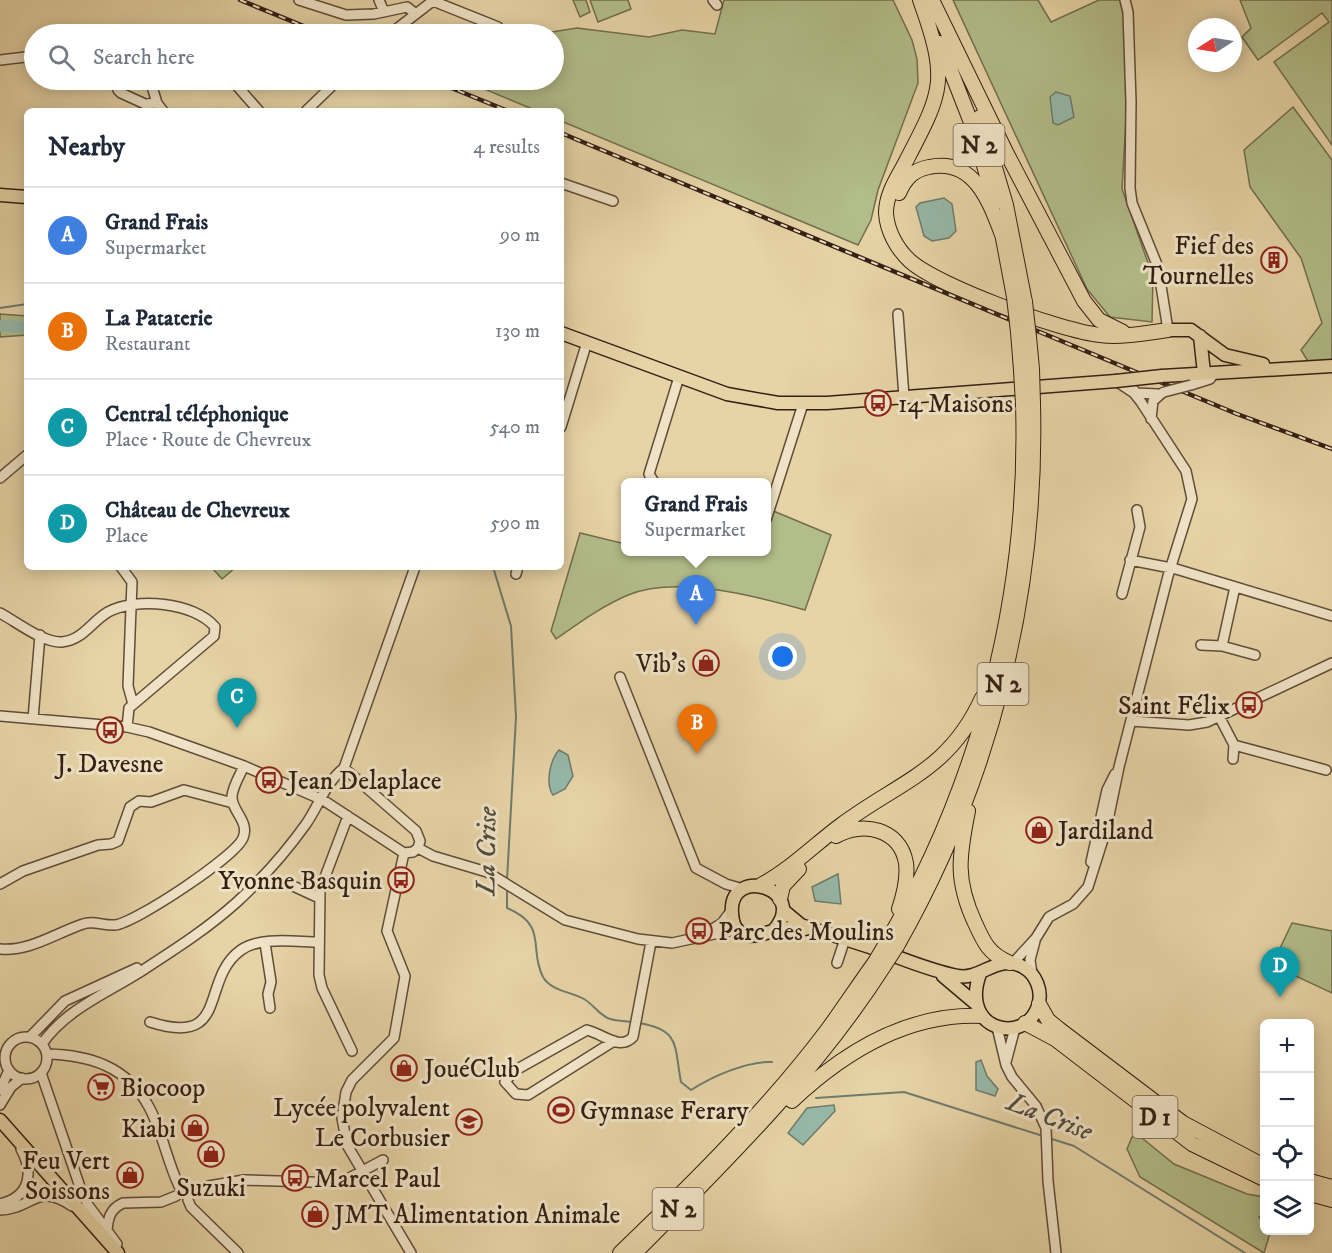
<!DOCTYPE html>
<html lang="en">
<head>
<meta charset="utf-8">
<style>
	body { margin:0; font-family:"IM FELL DW Pica",serif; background:#f2f2f3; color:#1f2937 }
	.controls { position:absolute; right:18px; bottom:18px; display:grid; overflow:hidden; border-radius:9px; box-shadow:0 3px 15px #0003 }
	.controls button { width:54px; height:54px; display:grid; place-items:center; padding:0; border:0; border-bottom:2px solid #e0e1e3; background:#fff; color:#1f2937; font:30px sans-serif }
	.compass { position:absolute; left:1188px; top:18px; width:54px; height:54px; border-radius:50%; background:#fff; box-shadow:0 3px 15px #0003; rotate:258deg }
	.you { position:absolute; left:783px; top:657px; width:21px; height:21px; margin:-15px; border:4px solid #fff; border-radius:50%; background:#1a73e8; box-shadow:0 0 0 9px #1a73e833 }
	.badge { display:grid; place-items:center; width:39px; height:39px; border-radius:50%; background:#8f2418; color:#fff; font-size:20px; font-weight:700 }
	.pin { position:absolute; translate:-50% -50px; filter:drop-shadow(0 2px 3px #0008) }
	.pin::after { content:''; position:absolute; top:32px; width:21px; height:18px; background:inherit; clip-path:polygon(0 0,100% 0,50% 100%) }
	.popup { position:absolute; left:621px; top:478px; width:150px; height:78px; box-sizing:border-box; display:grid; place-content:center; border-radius:9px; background:#fff; filter:drop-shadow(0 2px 4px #0005); font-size:20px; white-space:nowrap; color:#747a83 }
	.popup b { font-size:22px; color:#1f2937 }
	.popup::after { content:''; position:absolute; left:50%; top:100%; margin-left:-12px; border:12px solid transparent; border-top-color:#fff }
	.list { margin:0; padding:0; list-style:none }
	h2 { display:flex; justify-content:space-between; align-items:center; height:78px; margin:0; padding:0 24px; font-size:26px }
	h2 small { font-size:20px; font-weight:400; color:#747a83 }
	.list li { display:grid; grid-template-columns:39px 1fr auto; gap:18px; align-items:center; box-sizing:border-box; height:96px; padding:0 24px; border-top:2px solid #e0e1e3 }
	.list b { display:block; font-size:22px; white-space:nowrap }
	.list p { margin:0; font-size:20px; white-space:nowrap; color:#747a83 }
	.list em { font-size:20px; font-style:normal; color:#747a83 }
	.icon { flex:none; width:33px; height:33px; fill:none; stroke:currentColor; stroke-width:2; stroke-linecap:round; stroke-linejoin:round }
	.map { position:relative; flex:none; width:1332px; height:1253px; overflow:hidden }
	.search { position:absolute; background:#fff; box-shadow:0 3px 15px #0003; left:24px; top:24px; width:540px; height:66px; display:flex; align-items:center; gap:15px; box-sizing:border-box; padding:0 21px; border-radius:33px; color:#747a83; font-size:22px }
	.panel { position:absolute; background:#fff; box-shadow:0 3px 15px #0003; left:24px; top:108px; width:540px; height:462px; border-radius:9px }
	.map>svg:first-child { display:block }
</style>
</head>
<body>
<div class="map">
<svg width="1332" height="1253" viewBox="0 0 1332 1253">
	<rect width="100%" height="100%" fill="#e6d3a6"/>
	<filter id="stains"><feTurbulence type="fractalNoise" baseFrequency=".00333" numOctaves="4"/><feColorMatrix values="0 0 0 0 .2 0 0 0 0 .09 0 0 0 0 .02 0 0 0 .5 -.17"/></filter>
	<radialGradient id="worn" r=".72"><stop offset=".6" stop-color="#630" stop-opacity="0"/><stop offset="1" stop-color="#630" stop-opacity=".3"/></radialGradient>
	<path fill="#b2bd89" stroke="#736e4e" stroke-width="1.5" d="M 573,0 L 586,0 L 590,12 L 580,17 Z
		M 590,0 L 628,0 L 631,9 L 598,22 Z
		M 724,0 L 893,0 L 912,40 L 917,59 L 918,83 L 878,190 L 871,220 L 858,245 L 561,121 L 561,111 L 537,111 L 470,83 L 473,80 L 554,80 L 554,34 L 539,34 L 577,28 L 649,37 L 682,30 L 715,34 Z
		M 953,0 L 1038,0 L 1051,22 L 1099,0 L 1123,0 L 1128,86 L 1122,189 L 1153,277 L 1152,322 L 1110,317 L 1087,289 Z
		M 1240,0 L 1332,0 L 1332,145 L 1274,62 L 1329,22 L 1322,13 L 1258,60 L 1242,37 L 1251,28 Z
		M 1293,107 L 1332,160 L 1332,364 L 1309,363 L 1301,350 L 1322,323 L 1301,258 L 1250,187 L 1244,150 Z
		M 0,314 L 27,316 L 27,335 L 0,337 Z
		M 771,510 L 831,535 L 805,610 C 756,596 677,575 628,595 C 602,606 579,623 556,639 L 551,631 L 580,533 L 621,543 L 625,536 L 626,552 L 766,552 L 767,526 Z
		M 218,567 L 236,567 L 222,579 L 214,570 Z
		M 1292,923 L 1332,931 L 1332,993 L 1272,965 Z
		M 1137,1134 L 1174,1164 L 1247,1194 L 1264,1197 L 1264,1217 L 1259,1217 L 1264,1225 L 1264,1230 L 1270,1233 L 1264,1253 L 1140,1177 L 1127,1149 L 1132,1137 Z"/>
	<path fill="#96b8a8" stroke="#6f7b6c" stroke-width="1.5" d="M 1056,92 L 1070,96 L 1074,117 L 1058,125 L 1053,123 L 1050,97 Z
		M 944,198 L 952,204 L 956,231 L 949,238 L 932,241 L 924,236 L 916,207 L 920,203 Z
		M 559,750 L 568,755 L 573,776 L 565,789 L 553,795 C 545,784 550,760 559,750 Z
		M 838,874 L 841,904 L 815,901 L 812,887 Z
		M 981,1060 L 987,1076 L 998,1089 L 995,1096 L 976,1090 L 976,1062 Z
		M 834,1105 L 835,1111 L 803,1145 L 788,1133 L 807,1108 Z"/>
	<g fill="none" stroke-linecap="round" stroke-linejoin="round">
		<path stroke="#6f7b6c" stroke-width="2" d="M 0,308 L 27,304
			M 493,567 L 511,626 L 516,717 L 507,880
			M 507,886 L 507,908 C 549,926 528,948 543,977 C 551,991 572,992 584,999 C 593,1004 600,1016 610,1019 C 617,1021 626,1021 633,1022
			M 639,1023 C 681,1030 674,1046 681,1082 L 691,1090 C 713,1076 747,1061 772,1062
			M 816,1098 L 904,1092 L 1043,1136
			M 1049,1138 L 1074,1146 L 1245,1253"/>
		<path stroke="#96b8a8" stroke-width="12" d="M 0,326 L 27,327"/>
		<g stroke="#604c38" stroke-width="12">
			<path id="minor" d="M 299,0 L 346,15 L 374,14 L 407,7 L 416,14
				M 379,0 L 384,12
				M 713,0 L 717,5
				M 1125,0 L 1128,12 L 1131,102 L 1130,188 L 1132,203 L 1158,267 L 1168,330
				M 433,1 L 498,27
				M 390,34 L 434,0
				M 0,60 L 34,56
				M 118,80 L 118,90 L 121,93 L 145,104 L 157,103
				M 150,80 L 157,103 L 163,111
				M 232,80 L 259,111
				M 306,111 L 338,80
				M 561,183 L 613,201
				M 898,314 L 904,397
				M 1191,385 L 1210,379 L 1214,373
				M 1134,390 L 1134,393 L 1158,394
				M 1151,419 L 1153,401 L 1162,393
				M 561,427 L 587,342
				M 0,478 L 27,455
				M 654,482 L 649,474 L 679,377
				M 766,520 L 803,404
				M 1130,560 L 1176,569 L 1332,616
				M 121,567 L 132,582 L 128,686 L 133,704
				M 516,574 L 518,567
				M 1235,587 L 1222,646 L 1255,655
				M 1122,594 L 1140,527 L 1137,510
				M 0,613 C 17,622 43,643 62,642 C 83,640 91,622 108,612 C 136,597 194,602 215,627 L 214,636 L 129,708 L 127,727
				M 1201,645 L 1222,646
				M 620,677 L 696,868 L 726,884 L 743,889
				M 0,716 L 127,727 L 149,732 L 244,766 L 323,800 L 404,853 L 413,852 L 418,848
				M 1219,716 L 1234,745 L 1326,770
				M 33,719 L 40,635
				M 1131,721 L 1189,725 L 1207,722 L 1332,663
				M 1233,759 L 1234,745
				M 344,768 L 416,831 L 420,841 L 418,848
				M 348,816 L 320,890 L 319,975 L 322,988 L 352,1051
				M 418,848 L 433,856 L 487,872 L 565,920 L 638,939 L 672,943 L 738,929
				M 404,853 L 387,931 L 405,976 L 394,1038 L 352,1080 L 346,1092 L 342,1118 L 347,1145 L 411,1253
				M 1091,862 L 1107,790 L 1115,774
				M 0,884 L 23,871 L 98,845 L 111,844 L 118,841 L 130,807 L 139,801 L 151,802 L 184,790 L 233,803
				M 293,886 L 319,898
				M 706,933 L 722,923 L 731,911
				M 265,943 L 271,982 L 268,994 L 270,1008
				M 0,949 C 29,952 56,933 83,924 C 93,920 104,926 115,925 C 135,923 235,857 243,838 C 250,821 231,811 232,796 C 233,786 240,775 244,766
				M 837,963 L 845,939
				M 1013,963 L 1036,938 L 1049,917 L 1073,904 L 1088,887 L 1106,830 L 1119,767 L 1168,576 L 1192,499 L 1186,471 L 1141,402 L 1134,393 L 1116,381
				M 1032,974 L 1030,960 L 1035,941
				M 150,1022 C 231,1048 199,980 241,950 C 260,936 297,942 319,942
				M 997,1027 L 1006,1065 L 1012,1077 L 1036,1106 L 1046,1128 L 1048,1181 L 1056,1253
				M 30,1037 L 65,1001 L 137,968
				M5 1058a21 21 0 1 1 42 0a21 21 0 1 1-42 0Z
				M 614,1041 L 528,1095 L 516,1094 L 505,1082 L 514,1071 L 587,1030 C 603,1034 620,1051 633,1037 L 651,942
				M 42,1044 C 65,1010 107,993 140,972 C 174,950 207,929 237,902 C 262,879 286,852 306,824 C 319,805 326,782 344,768 L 415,567
				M 47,1054 C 89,1055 127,1066 149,1107 C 162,1131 167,1161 179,1186
				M 1006,1062 L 1015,1028
				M 41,1073 L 80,1187 L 88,1205 L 117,1244
				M 0,1090 L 9,1070
				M 0,1105 L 11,1087 L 22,1078
				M 191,1189 L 244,1180 L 340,1183 L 383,1160
				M 188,1200 L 191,1207 L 238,1253
				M 0,1204 C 30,1197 34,1173 21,1149
				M 0,1210 C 33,1209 36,1182 72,1206
				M 107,1231 C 108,1218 110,1209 123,1203 L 161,1202 L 176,1196"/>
		</g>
		<g stroke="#341f13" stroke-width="15">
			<path id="major" d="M 0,195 L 27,197
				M 1168,330 L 1191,330 L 1225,355 L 1263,364
				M 561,333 L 727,394 L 778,403 L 827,403 L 1116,381
				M 1200,336 L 1204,373
				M 1162,376 L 1332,366
				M 783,910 L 801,925 C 828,934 856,942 884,952 C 908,961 932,971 958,976 C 982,980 998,953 1023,967 C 1036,974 1043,991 1038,1006 C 1025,1046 959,1031 980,974
				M 773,931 C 811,889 728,864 732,913 C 734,952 770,929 786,928 C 792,928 799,929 805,929
				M 943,976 L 975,1003
				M 0,1120 L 118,1253"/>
		</g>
		<g stroke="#341f13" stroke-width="16">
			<path id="highway" d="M 920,0 C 950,83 942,92 903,167 C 895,181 886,196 886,213 C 887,231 897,249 910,261 C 938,286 1061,331 1100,335 C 1122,338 1146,333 1168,330
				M 932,0 L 1007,154 L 1084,301 L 1099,320 L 1123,332
				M 940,43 L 972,125 L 995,203
				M 980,117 L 1006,205 L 1025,302
				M 899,193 C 905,179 913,170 929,167 C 976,157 991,206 1004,240
				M 1002,233 L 1014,297
				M 1018,332 L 1021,370
				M 1029,337 L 1032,369
				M 968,811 C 959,856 955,880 975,923 C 984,943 989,954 1010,963
				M 836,836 C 862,821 900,828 906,863 C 908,878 904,894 899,909
				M 761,885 C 791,869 814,845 841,825 C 900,781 949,771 982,698
				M 780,899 L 783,886 L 799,869
				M 885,945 C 981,782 1029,593 1023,404
				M 897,946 C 991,781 1038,594 1033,404
				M 1039,1004 L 1048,1020 L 1059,1029 L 1183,1123 L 1264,1166
				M 1025,1023 L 1055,1039 L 1192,1144 L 1264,1179
				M 792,1101 C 844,1052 907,1013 981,1016
				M 1310,1181 L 1332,1187
				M 1310,1194 L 1332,1200
				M 620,1253 C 692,1184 768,1109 828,1029 C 844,1007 859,984 875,962
				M 635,1253 C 724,1163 815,1074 884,966"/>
		</g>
		<use href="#minor" stroke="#efe2c5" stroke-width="9"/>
		<use href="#major" stroke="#e6d3a6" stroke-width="12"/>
		<use href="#highway" stroke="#e6d3a6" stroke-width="14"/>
		<g stroke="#341f13" stroke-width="4.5">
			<path id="rail" d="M 240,0 L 323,34
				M 432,80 L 508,111
				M 561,133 L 1237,414 L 1332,449"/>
		</g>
		<use href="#rail" stroke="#efe2c5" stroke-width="2" stroke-dasharray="7" stroke-linecap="butt"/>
		<g stroke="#604c38" stroke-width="12" stroke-linecap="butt">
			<path id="minor-bridge" d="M 1164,392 L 1191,385"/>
		</g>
		<g stroke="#341f13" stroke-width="15" stroke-linecap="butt">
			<path id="major-bridge" d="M 1116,381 L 1162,376"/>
		</g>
		<g stroke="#341f13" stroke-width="16" stroke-linecap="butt">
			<path id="highway-bridge" d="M 1014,297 L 1018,332
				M 1025,302 L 1029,337
				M 1032,369 L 1033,404
				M 1021,370 L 1023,404
				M 875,962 L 885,945
				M 884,966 L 897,946"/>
		</g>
		<use href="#minor-bridge" stroke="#efe2c5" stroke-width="9"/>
		<use href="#major-bridge" stroke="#e6d3a6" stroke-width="12"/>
		<use href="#highway-bridge" stroke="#e6d3a6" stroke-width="14"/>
	</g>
	<defs>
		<g id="building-ring" transform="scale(1.35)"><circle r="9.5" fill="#efe2c5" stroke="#8f2418" stroke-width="1.5"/><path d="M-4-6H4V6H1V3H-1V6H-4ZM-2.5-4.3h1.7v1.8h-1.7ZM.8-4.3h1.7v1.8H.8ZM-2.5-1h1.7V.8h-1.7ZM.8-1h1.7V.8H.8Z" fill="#8f2418"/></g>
		<g id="bus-ring" transform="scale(1.35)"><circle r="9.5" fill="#efe2c5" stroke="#8f2418" stroke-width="1.5"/><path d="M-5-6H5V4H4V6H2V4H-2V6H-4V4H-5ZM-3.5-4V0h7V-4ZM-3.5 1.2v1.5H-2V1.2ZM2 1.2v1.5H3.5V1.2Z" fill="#8f2418"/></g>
		<g id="shop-ring" transform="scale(1.35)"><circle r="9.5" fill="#efe2c5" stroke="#8f2418" stroke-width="1.5"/><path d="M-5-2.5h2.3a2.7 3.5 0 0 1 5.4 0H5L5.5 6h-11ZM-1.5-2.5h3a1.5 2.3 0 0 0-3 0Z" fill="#8f2418"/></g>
		<g id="supermarket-ring" transform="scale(1.35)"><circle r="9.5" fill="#efe2c5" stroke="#8f2418" stroke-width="1.5"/><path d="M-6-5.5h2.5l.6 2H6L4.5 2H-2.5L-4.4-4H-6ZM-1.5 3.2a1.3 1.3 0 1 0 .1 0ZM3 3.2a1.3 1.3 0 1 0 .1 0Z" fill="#8f2418"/></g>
		<g id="stadium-ring" transform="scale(1.35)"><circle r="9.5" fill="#efe2c5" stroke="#8f2418" stroke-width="1.5"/><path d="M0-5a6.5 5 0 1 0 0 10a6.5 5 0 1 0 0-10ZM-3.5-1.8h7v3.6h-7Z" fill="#8f2418"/></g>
		<g id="school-ring" transform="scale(1.35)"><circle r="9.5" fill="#efe2c5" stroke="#8f2418" stroke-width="1.5"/><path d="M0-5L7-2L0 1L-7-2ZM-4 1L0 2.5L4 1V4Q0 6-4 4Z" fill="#8f2418"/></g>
	</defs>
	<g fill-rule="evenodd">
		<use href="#building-ring" x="1274" y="260"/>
		<use href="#bus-ring" x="878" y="403"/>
		<use href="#shop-ring" x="706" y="663"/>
		<use href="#bus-ring" x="1249" y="705"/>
		<use href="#bus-ring" x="110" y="730"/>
		<use href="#bus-ring" x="269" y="780"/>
		<use href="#shop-ring" x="1039" y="830"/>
		<use href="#bus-ring" x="401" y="880"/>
		<use href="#bus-ring" x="699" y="931"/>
		<use href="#shop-ring" x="404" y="1068"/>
		<use href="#supermarket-ring" x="101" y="1087"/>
		<use href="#stadium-ring" x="561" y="1110"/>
		<use href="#school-ring" x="469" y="1122"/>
		<use href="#shop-ring" x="195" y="1128"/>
		<use href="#shop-ring" x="211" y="1154"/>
		<use href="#shop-ring" x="130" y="1175"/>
		<use href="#bus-ring" x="295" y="1178"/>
		<use href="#shop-ring" x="315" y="1214"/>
	</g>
	<g text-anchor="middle" stroke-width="6" stroke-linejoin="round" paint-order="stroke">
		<g fill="#efe2c5" stroke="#6c5a48" stroke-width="1.5">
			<rect x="953.5" y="124" width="51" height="42" rx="4.5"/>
			<rect x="977.5" y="663" width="51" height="42" rx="4.5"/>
			<rect x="1132.5" y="1096" width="45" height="42" rx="4.5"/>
			<rect x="652.5" y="1188" width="51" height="42" rx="4.5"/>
		</g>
		<g font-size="24" font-weight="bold" fill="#341f13">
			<text x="979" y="153">N 2</text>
			<text x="1003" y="692">N 2</text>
			<text x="1155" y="1125">D 1</text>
			<text x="678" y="1217">N 2</text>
		</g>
		<g font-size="26" fill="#341f13" stroke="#efe2c5" text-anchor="start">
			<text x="1254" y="254" text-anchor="end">Fief des<tspan x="1254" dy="30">Tournelles</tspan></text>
			<text x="898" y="412">14 Maisons</text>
			<text x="686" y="672" text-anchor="end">Vib's</text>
			<text x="1230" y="714" text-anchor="end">Saint Félix</text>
			<text x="110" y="772" text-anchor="middle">J. Davesne</text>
			<text x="288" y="789">Jean Delaplace</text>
			<text x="1058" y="839">Jardiland</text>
			<text x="382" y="889" text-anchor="end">Yvonne Basquin</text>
			<text x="718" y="940">Parc des Moulins</text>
			<text x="424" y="1077">JouéClub</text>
			<text x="120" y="1096">Biocoop</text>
			<text x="450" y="1116" text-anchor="end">Lycée polyvalent<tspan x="450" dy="30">Le Corbusier</tspan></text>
			<text x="580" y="1119">Gymnase Ferary</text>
			<text x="176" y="1137" text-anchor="end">Kiabi</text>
			<text x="110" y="1169" text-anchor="end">Feu Vert<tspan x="110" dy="30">Soissons</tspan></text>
			<text x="314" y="1187">Marcel Paul</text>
			<text x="211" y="1196" text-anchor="middle">Suzuki</text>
			<text x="334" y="1223">JMT Alimentation Animale</text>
		</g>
		<g font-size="27" font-style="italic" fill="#514d40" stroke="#efe2c5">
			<text transform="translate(486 851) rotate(-89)" y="9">La Crise</text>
			<text transform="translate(1050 1116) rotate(21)" y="9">La Crise</text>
		</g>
	</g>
	<rect width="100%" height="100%" filter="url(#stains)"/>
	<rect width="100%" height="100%" fill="url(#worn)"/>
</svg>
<div class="controls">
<button>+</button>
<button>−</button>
<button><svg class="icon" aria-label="locate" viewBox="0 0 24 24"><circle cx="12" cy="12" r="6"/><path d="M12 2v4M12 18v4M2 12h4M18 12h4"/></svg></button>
<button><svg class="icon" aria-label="layers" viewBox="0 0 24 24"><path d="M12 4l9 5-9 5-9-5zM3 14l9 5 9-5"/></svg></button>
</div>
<svg class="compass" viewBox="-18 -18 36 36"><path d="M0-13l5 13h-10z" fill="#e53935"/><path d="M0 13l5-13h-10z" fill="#747a83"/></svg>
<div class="you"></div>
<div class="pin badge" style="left:696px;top:625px;background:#3f7fe0">A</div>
<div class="popup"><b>Grand Frais</b>Supermarket</div>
<div class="pin badge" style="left:697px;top:754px;background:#e8710a">B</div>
<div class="pin badge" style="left:237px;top:728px;background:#0f9aa8">C</div>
<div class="pin badge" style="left:1280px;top:997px;background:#0f9aa8">D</div>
<div class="search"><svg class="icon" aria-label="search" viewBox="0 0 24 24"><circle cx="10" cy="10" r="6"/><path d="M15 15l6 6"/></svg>Search here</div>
<section class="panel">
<h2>Nearby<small>4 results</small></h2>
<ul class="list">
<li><span class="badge" style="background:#3f7fe0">A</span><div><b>Grand Frais</b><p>Supermarket</p></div><em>90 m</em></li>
<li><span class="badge" style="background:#e8710a">B</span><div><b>La Pataterie</b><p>Restaurant</p></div><em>130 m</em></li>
<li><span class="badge" style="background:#0f9aa8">C</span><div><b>Central téléphonique</b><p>Place · Route de Chevreux</p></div><em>540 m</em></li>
<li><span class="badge" style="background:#0f9aa8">D</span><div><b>Château de Chevreux</b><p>Place</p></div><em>590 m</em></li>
</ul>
</section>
</div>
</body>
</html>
